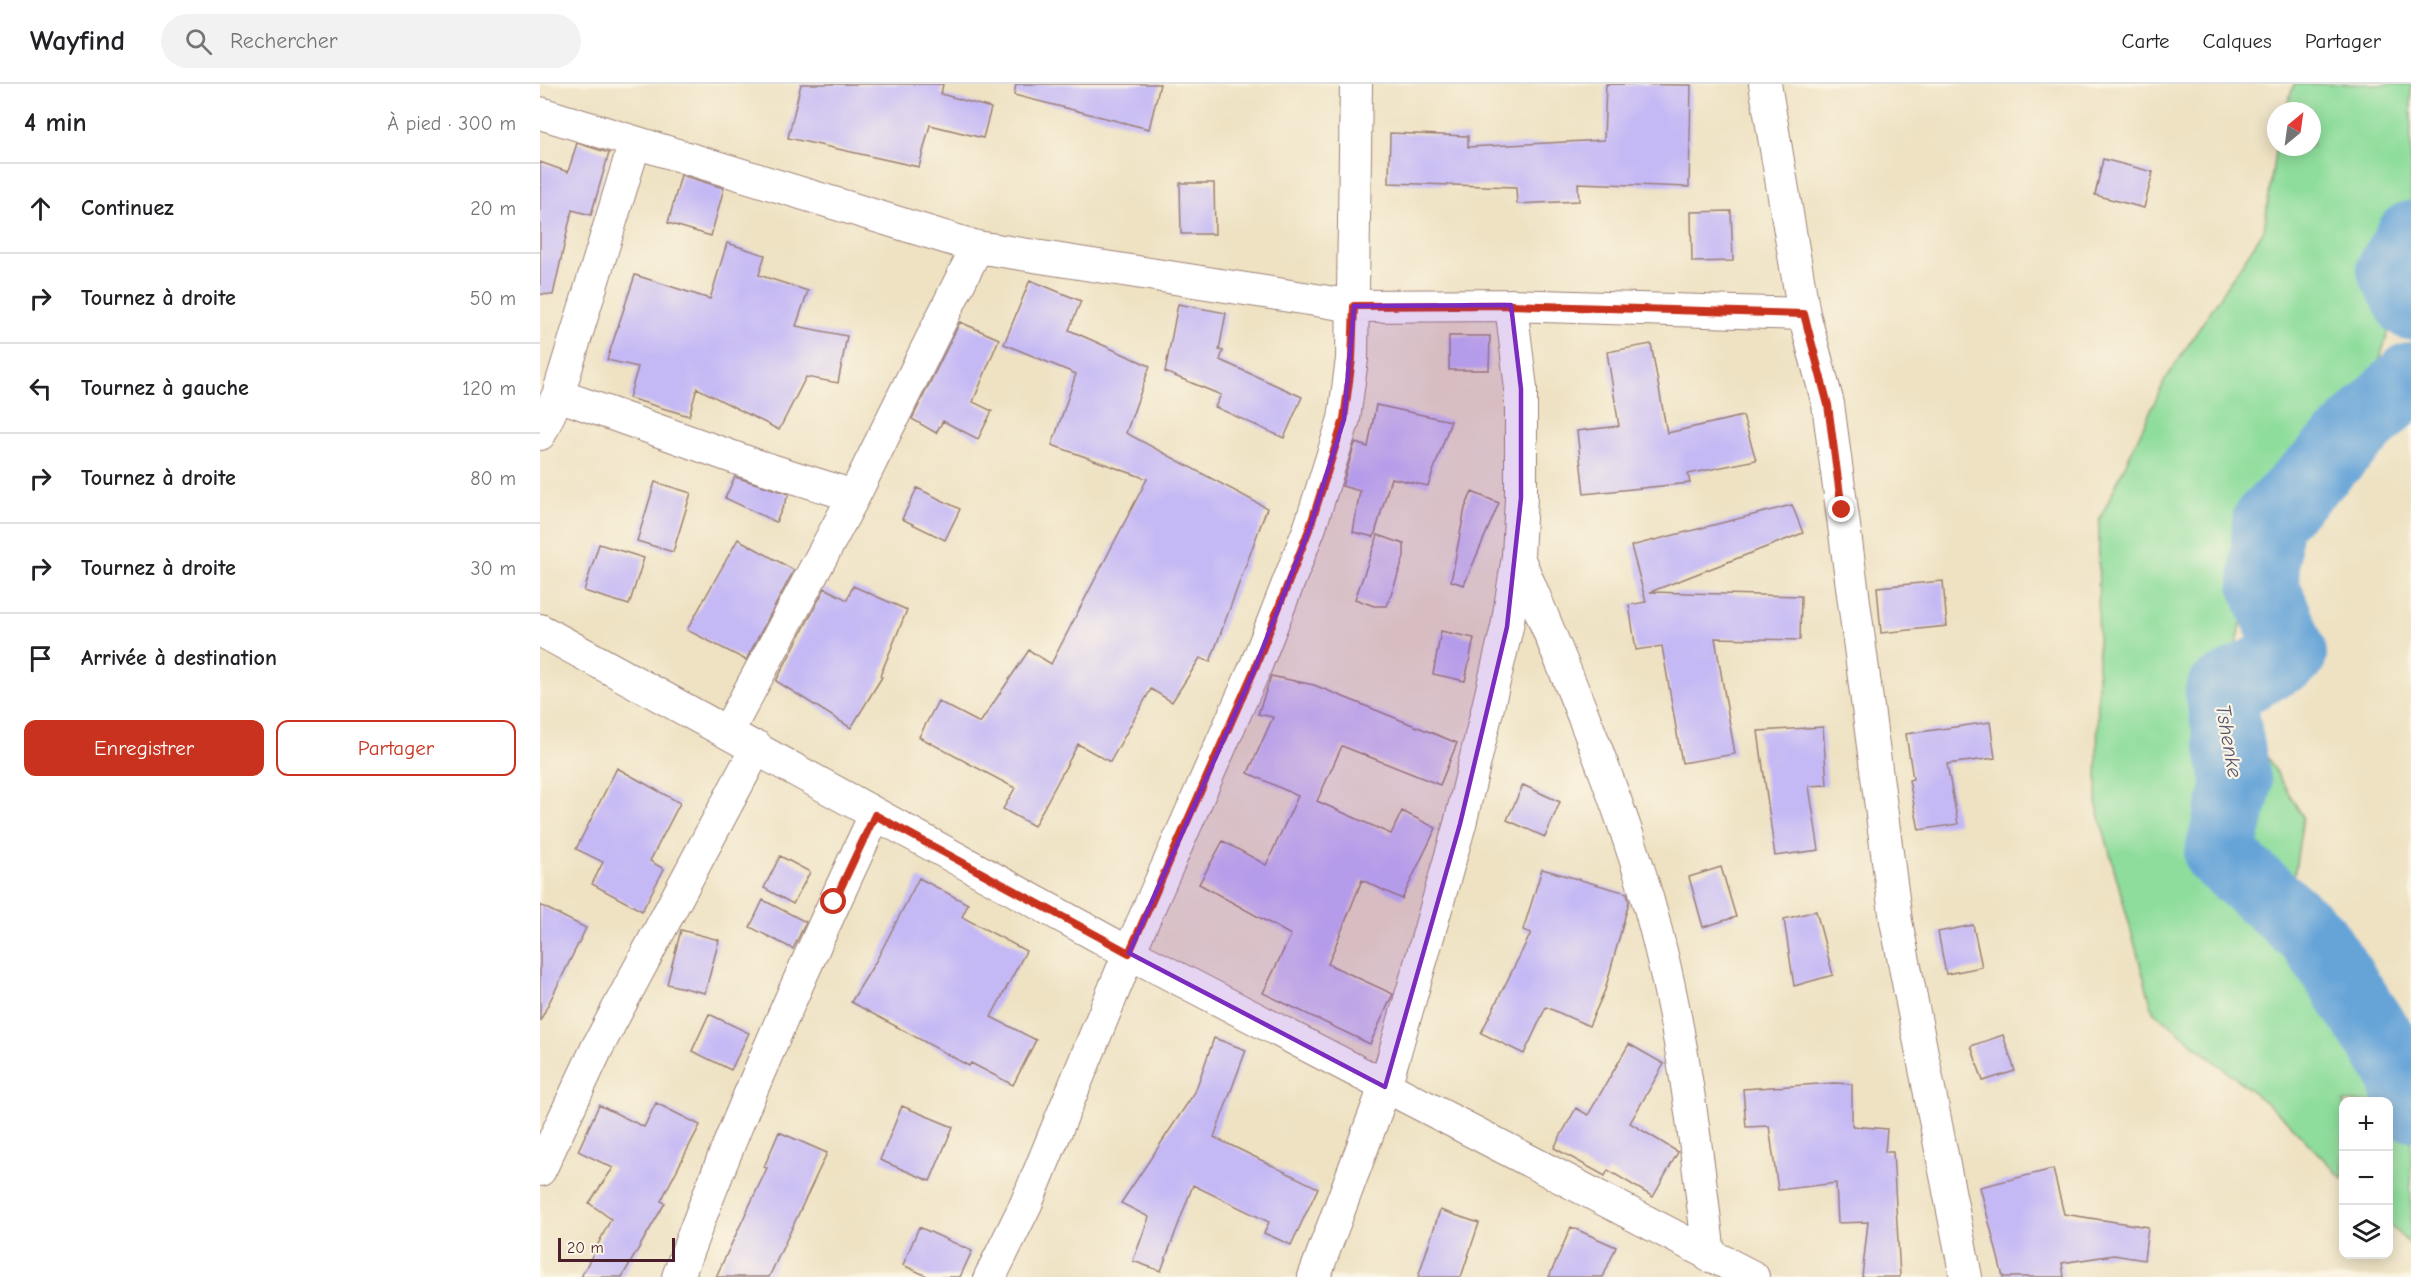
<!DOCTYPE html>
<html lang="fr">
<head>
<meta charset="utf-8">
<style>
	body { margin:0; font-family:"Comic Neue",sans-serif; background:#f2f2f2; color:#202124 }
	.controls { position:absolute; right:18px; bottom:18px; display:grid; overflow:hidden; border-radius:12px; box-shadow:0 3px 15px #0003 }
	.controls button { width:54px; height:54px; display:grid; place-items:center; padding:0; border:0; border-bottom:2px solid #e0e0e0; background:#fff; color:#202124; font:30px sans-serif }
	.compass { position:absolute; left:1727px; top:18px; width:54px; height:54px; border-radius:50%; background:#fff; box-shadow:0 3px 15px #0003; rotate:29deg }
	.scale { position:absolute; left:18px; bottom:15px; width:117px; box-sizing:border-box; padding-left:6px; border:3px solid #4a1f2b; border-top:0; font-size:16px; line-height:21px; white-space:nowrap; color:#4a1f2b; -webkit-text-stroke:4px #fcf5e5; paint-order:stroke }
	.stop { position:absolute; width:18px; height:18px; margin:-14px; border:4px solid #c8321e; border-radius:50%; background:#fff }
	.stop.end { background:#c8321e; border-color:#fff; box-shadow:0 2px 6px #0008 }
	.list { margin:0; padding:0; list-style:none }
	h2 { display:flex; justify-content:space-between; align-items:center; height:78px; margin:0; padding:0 24px; font-size:26px }
	h2 small { font-size:20px; font-weight:400; color:#757577 }
	.list li { display:grid; grid-template-columns:39px 1fr auto; gap:18px; align-items:center; box-sizing:border-box; height:90px; padding:0 24px; border-top:2px solid #e0e0e0 }
	.list b { display:block; font-size:22px; white-space:nowrap }
	.list em { font-size:20px; font-style:normal; color:#757577 }
	.actions { display:flex; gap:12px; padding:18px 24px }
	.actions a { flex:1; padding:14px 0; border:2px solid #c8321e; border-radius:12px; text-align:center; font-size:21px; color:#c8321e }
	.actions .main { background:#c8321e; color:#fff }
	.icon { flex:none; width:33px; height:33px; fill:none; stroke:currentColor; stroke-width:2; stroke-linecap:round; stroke-linejoin:round }
	.map { position:relative; flex:none; width:1871px; height:1193px; overflow:hidden }
	header { display:flex; align-items:center; gap:36px; box-sizing:border-box; height:84px; padding:0 30px; background:#fff; border-bottom:2px solid #e0e0e0 }
	header strong { font-size:28px }
	nav { display:flex; gap:33px; margin-inline-start:auto; font-size:21px }
	.search { width:420px; height:54px; background:#f2f2f2; display:flex; align-items:center; gap:15px; box-sizing:border-box; padding:0 21px; border-radius:33px; color:#757577; font-size:22px }
	main { display:flex }
	aside { flex:1; background:#fff }
	.map>svg:first-child { display:block }
</style>
</head>
<body>
<header>
<strong>Wayfind</strong>
<div class="search"><svg class="icon" aria-label="search" viewBox="0 0 24 24"><circle cx="10" cy="10" r="6"/><path d="M15 15l6 6"/></svg>Rechercher</div>
<nav><a>Carte</a><a>Calques</a><a>Partager</a></nav>
</header>
<main>
<aside>
<h2>4 min<small>À pied · 300 m</small></h2>
<ul class="list">
<li><svg class="icon" aria-label="ahead" viewBox="0 0 24 24"><path d="M12 20V5M6 11l6-6 6 6"/></svg><div><b>Continuez</b></div><em>20 m</em></li>
<li><svg class="icon" aria-label="right" viewBox="0 0 24 24"><path d="M7 20v-9h11M14 6l5 5-5 5"/></svg><div><b>Tournez à droite</b></div><em>50 m</em></li>
<li><svg class="icon" aria-label="left" viewBox="0 0 24 24"><path d="M17 20v-9H6M10 6l-5 5 5 5"/></svg><div><b>Tournez à gauche</b></div><em>120 m</em></li>
<li><svg class="icon" aria-label="right" viewBox="0 0 24 24"><path d="M7 20v-9h11M14 6l5 5-5 5"/></svg><div><b>Tournez à droite</b></div><em>80 m</em></li>
<li><svg class="icon" aria-label="right" viewBox="0 0 24 24"><path d="M7 20v-9h11M14 6l5 5-5 5"/></svg><div><b>Tournez à droite</b></div><em>30 m</em></li>
<li><svg class="icon" aria-label="arrive" viewBox="0 0 24 24"><path d="M6 21V4h12l-3 4 3 4H6"/></svg><div><b>Arrivée à destination</b></div></li>
</ul>
<div class="actions"><a class="main">Enregistrer</a><a>Partager</a></div>
</aside>
<div class="map">
<svg width="1871" height="1193" viewBox="0 0 1871 1193">
	<rect width="100%" height="100%" fill="#fcf5e5"/>
	<filter id="ink" filterUnits="userSpaceOnUse"><feTurbulence type="fractalNoise" baseFrequency=".0167" numOctaves="2"/><feDisplacementMap in="SourceGraphic" scale="12" xChannelSelector="R" yChannelSelector="G"/><feConvolveMatrix kernelMatrix="1 2 1 2 8 2 1 2 1" color-interpolation-filters="sRGB"/></filter>
	<filter id="wash" filterUnits="userSpaceOnUse"><feTurbulence type="fractalNoise" baseFrequency=".008" numOctaves="4" result="noise"/><feDisplacementMap in="SourceGraphic" scale="24" xChannelSelector="R" yChannelSelector="G"/><feGaussianBlur stdDeviation="1.35" result="paint"/><feColorMatrix in="noise" values="0 0 0 0 0 0 0 0 0 0 0 0 0 0 0 0 0 1.4 0 .05"/><feComposite in="paint" operator="in"/></filter>
	<g filter="url(#wash)">
		<rect width="100%" height="100%" fill="#eee2c3"/>
		<path fill="#8edd9c" stroke="#6c7e64" stroke-width="1.5" d="M 1754,0 L 1871,0 L 1871,213 L 1859,215 L 1817,346 L 1745,392 L 1713,486 L 1697,559 L 1714,651 L 1763,733 L 1749,826 L 1842,958 L 1871,978 L 1871,1161 L 1849,1141 L 1848,1018 L 1804,1018 L 1803,1095 L 1741,1031 L 1613,927 L 1557,722 L 1559,437 L 1625,296 L 1724,146 L 1736,61 L 1772,63 L 1772,27 L 1745,27 Z"/>
		<g fill="none" stroke-linecap="round" stroke-linejoin="round">
			<path stroke="#66a4d8" stroke-width="70" d="M 1871,152 L 1852,185 L 1871,221
				M 1871,293 L 1727,437 L 1724,501 L 1752,570 L 1680,608 L 1697,702 L 1679,771 L 1773,853 L 1860,985 L 1871,1022"/>
		</g>
		<g id="blocks">
			<path fill="#c4b8f5" d="M 261,0 L 403,0 L 401,10 L 451,24 L 443,54 L 390,41 L 379,83 L 248,54 Z
				M 476,0 L 620,0 L 609,45 L 474,11 Z
				M 1066,0 L 1151,1 L 1149,103 L 1038,99 L 1039,117 L 977,120 L 976,103 L 849,99 L 850,49 L 928,52 L 928,63 L 1064,56 Z
				M 37,59 L 69,69 L 51,131 L 32,126 L 13,211 L 0,210 L 0,78 L 28,88 Z
				M 1563,75 L 1613,88 L 1604,124 L 1555,111 Z
				M 141,91 L 184,104 L 171,152 L 128,139 Z
				M 640,99 L 674,99 L 675,150 L 641,150 Z
				M 1191,127 L 1193,177 L 1152,178 L 1151,128 Z
				M 187,159 L 225,171 L 219,191 L 268,207 L 256,242 L 307,252 L 298,299 L 266,293 L 239,346 L 157,304 L 149,332 L 89,314 L 98,283 L 67,276 L 95,191 L 170,215 Z
				M 490,196 L 541,217 L 529,246 L 610,282 L 586,349 L 727,424 L 670,578 L 660,574 L 632,618 L 611,605 L 570,678 L 538,660 L 494,742 L 463,725 L 475,704 L 379,653 L 398,617 L 440,639 L 489,566 L 511,580 L 607,395 L 512,361 L 536,290 L 464,260 Z
				M 638,220 L 686,229 L 679,266 L 683,267 L 680,276 L 762,313 L 744,354 L 675,323 L 681,311 L 625,288 Z
				M 420,238 L 459,255 L 433,318 L 452,327 L 438,355 L 403,337 L 396,349 L 372,335 Z
				M 909,252 L 950,252 L 949,286 L 909,286 Z
				M 1111,260 L 1127,349 L 1203,332 L 1216,376 L 1148,390 L 1150,399 L 1044,410 L 1037,347 L 1079,342 L 1067,268 Z
				M 836,321 L 911,337 L 888,402 L 851,394 L 834,453 L 813,448 L 820,407 L 802,402 L 815,359 L 828,363 Z
				M 195,393 L 249,410 L 236,438 L 185,414 Z
				M 115,398 L 151,409 L 133,468 L 97,457 Z
				M 377,404 L 420,425 L 405,456 L 362,435 Z
				M 932,408 L 959,419 L 924,501 L 911,497 L 925,424 Z
				M 1252,421 L 1263,449 L 1110,508 L 1261,512 L 1260,556 L 1175,554 L 1195,670 L 1142,679 L 1122,562 L 1096,566 L 1089,521 L 1106,518 L 1091,462 Z
				M 838,451 L 864,460 L 864,473 L 847,522 L 834,522 L 815,515 Z
				M 198,455 L 254,486 L 206,576 L 147,546 Z
				M 59,460 L 104,474 L 89,521 L 44,507 Z
				M 1403,497 L 1407,542 L 1341,549 L 1337,503 Z
				M 313,502 L 367,526 L 340,592 L 342,593 L 311,644 L 236,597 L 285,504 L 307,516 Z
				M 901,547 L 934,554 L 925,597 L 893,590 Z
				M 731,592 L 774,601 L 917,659 L 900,701 L 802,662 L 777,717 L 851,750 L 862,727 L 896,744 L 862,815 L 822,796 L 788,880 L 853,910 L 830,960 L 723,909 L 751,851 L 659,800 L 683,757 L 726,781 L 758,712 L 708,689 L 733,633 L 718,630 Z
				M 1450,638 L 1455,674 L 1407,680 L 1418,740 L 1379,746 L 1369,696 L 1373,695 L 1366,650 Z
				M 1283,643 L 1287,701 L 1269,702 L 1279,766 L 1235,772 L 1218,647 Z
				M 77,684 L 140,719 L 110,777 L 124,785 L 102,827 L 52,800 L 63,778 L 36,765 Z
				M 983,701 L 1020,718 L 1005,753 L 967,736 Z
				M 240,772 L 270,788 L 253,820 L 224,804 Z
				M 1181,783 L 1196,833 L 1163,843 L 1149,793 Z
				M 1002,785 L 1087,809 L 1089,818 L 1065,906 L 1049,942 L 1006,923 L 984,970 L 941,949 L 991,849 L 983,846 Z
				M 379,794 L 428,820 L 422,833 L 486,867 L 451,933 L 496,956 L 473,1001 L 431,979 L 429,982 L 311,918 L 336,877 Z
				M 223,816 L 266,838 L 253,865 L 210,843 Z
				M 0,821 L 46,844 L 0,937 Z
				M 1276,827 L 1293,891 L 1254,902 L 1244,835 Z
				M 1433,841 L 1442,883 L 1406,890 L 1398,848 Z
				M 141,846 L 179,856 L 165,909 L 127,900 Z
				M 169,930 L 209,949 L 191,986 L 152,967 Z
				M 1463,951 L 1475,987 L 1443,997 L 1431,962 Z
				M 674,954 L 706,966 L 674,1053 L 778,1104 L 751,1161 L 724,1149 L 729,1138 L 653,1101 L 621,1187 L 593,1177 L 609,1133 L 581,1119 L 655,1008 Z
				M 1089,960 L 1124,980 L 1090,1039 L 1138,1068 L 1113,1113 L 1068,1086 L 1065,1092 L 1014,1064 L 1036,1024 L 1048,1031 Z
				M 1294,999 L 1312,1000 L 1312,1042 L 1347,1045 L 1345,1068 L 1353,1068 L 1360,1193 L 1322,1193 L 1328,1138 L 1298,1139 L 1296,1099 L 1238,1106 L 1229,1042 L 1206,1043 L 1203,1005 Z
				M 116,1019 L 160,1041 L 121,1117 L 125,1119 L 82,1193 L 41,1193 L 71,1135 L 49,1119 L 73,1084 L 38,1067 L 59,1021 L 104,1043 Z
				M 362,1022 L 413,1043 L 390,1097 L 340,1076 Z
				M 239,1048 L 287,1069 L 229,1193 L 176,1193 L 227,1084 L 224,1083 Z
				M 1513,1085 L 1524,1130 L 1608,1143 L 1604,1176 L 1574,1171 L 1522,1179 L 1524,1193 L 1463,1193 L 1440,1103 Z
				M 900,1126 L 939,1139 L 921,1193 L 878,1193 Z
				M 379,1143 L 432,1167 L 420,1193 L 389,1193 L 363,1181 Z
				M 1031,1143 L 1076,1163 L 1063,1193 L 1009,1193 Z"/>
		</g>
	</g>
	<g filter="url(#ink)">
		<use href="#blocks" fill-opacity="0" stroke="#9c8077" stroke-width="1.5"/>
		<g fill="none" stroke-linecap="round" stroke-linejoin="round">
			<g stroke="#9c8077" stroke-width="34">
				<path id="street" d="M 1225,0 L 1264,230 L 1288,320 L 1356,837 L 1426,1193
					M 0,29 L 437,163 L 814,222 L 971,221 L 1264,230
					M 18,311 L 218,382 L 314,412
					M 0,350 L 18,311 L 95,58
					M 978,473 C 1019,572 1062,672 1095,774 C 1137,903 1154,1038 1169,1172
					M 0,546 L 589,869 L 1213,1193
					M 188,647 L 314,412 L 437,163
					M 0,1086 L 57,964 L 217,663
					M 138,1193 C 195,1035 264,883 335,731
					M 450,1193 L 486,1120 L 589,869 L 715,584 L 770,443 L 804,335 L 812,275 L 816,0
					M 774,1193 L 845,1003 L 920,740 L 967,543 L 978,472 L 981,414 L 981,305 L 971,221"/>
			</g>
			<use href="#street" stroke="#fff" stroke-width="32"/>
		</g>
	</g>
	<g fill="none" stroke-linecap="round" stroke-linejoin="round" filter="url(#ink)">
		<path stroke="#c8321e" stroke-width="8" d="M 294,818 L 335,731 L 589,869 L 715,584 L 770,443 L 804,335 L 812,275 L 814,222 L 971,221 L 1264,230 L 1288,321 L 1302,426"/>
	</g>
	<path fill="#7b2cbf" fill-opacity="0.2" stroke="#7b2cbf" stroke-width="4.5" stroke-linejoin="round" d="M 971,221 L 981,305 L 981,414 L 967,543 L 920,740 L 845,1003 L 589,869 L 715,584 L 770,443 L 804,335 L 814,222 Z"/>
	<g text-anchor="middle" stroke-width="4.5" stroke-linejoin="round" paint-order="stroke">
		<g font-size="21" font-style="italic" fill="#555470" stroke="#fcf5e5">
			<text transform="translate(1689 657) rotate(80)" y="7">Tshenke</text>
		</g>
	</g>
</svg>
<div class="controls">
<button>+</button>
<button>−</button>
<button><svg class="icon" aria-label="layers" viewBox="0 0 24 24"><path d="M12 4l9 5-9 5-9-5zM3 14l9 5 9-5"/></svg></button>
</div>
<svg class="compass" viewBox="-18 -18 36 36"><path d="M0-13l5 13h-10z" fill="#e53935"/><path d="M0 13l5-13h-10z" fill="#757577"/></svg>
<div class="scale">20 m</div>
<div class="stop" style="left:294px;top:818px"></div>
<div class="stop end" style="left:1302px;top:426px"></div>
</div>
</main>
</body>
</html>
